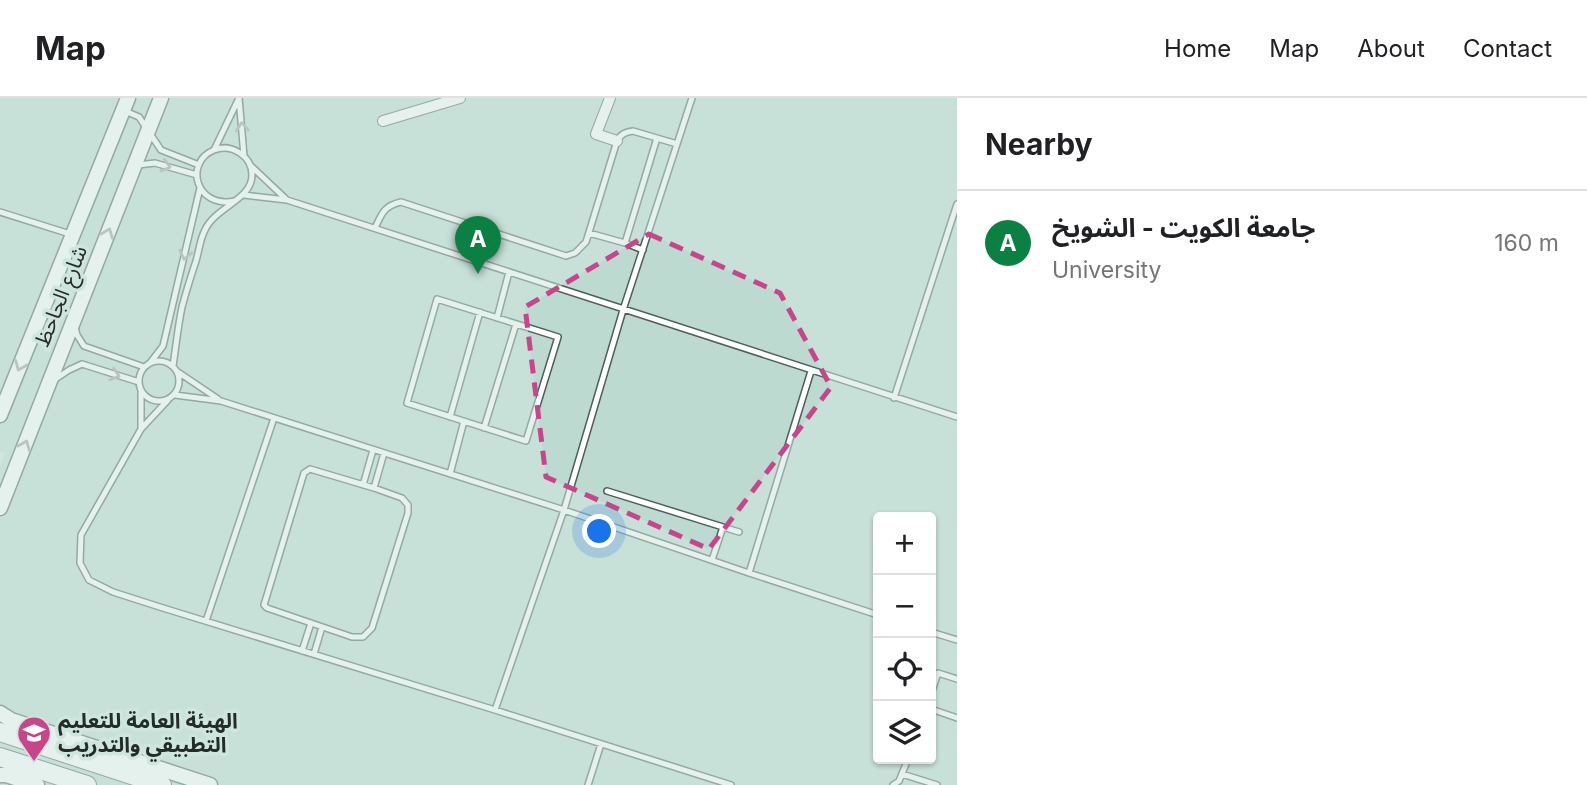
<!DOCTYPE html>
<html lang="en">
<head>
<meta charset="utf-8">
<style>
	body { margin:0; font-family:Inter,"Noto Sans Arabic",sans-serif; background:#f2f2f2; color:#202124 }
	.controls { position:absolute; right:21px; bottom:21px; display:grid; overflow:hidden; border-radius:7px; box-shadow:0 2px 5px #0004 }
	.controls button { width:63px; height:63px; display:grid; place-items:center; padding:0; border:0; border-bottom:2px solid #e0e0e0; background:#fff; color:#202124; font:35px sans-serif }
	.you { position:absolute; left:600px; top:434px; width:24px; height:24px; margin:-18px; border:5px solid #fff; border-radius:50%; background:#1a73e8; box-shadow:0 0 0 10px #1a73e833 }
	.badge { display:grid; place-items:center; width:46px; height:46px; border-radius:50%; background:#0b8043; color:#fff; font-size:23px; font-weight:700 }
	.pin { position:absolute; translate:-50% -58px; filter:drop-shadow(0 2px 4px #0008) }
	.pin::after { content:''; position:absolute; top:37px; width:24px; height:21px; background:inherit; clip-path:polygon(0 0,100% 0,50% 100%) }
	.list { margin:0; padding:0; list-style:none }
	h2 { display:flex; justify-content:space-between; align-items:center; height:91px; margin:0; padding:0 28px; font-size:30px }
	h2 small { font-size:23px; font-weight:400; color:#757577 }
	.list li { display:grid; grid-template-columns:46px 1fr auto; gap:21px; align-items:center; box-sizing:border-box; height:105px; padding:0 28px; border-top:2px solid #e0e0e0 }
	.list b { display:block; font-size:26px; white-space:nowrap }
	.list p { margin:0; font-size:23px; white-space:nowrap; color:#757577 }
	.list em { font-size:23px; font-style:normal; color:#757577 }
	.icon { flex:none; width:38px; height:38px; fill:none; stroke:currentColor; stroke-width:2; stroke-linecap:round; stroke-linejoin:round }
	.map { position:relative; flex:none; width:957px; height:687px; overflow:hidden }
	header { display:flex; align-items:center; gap:42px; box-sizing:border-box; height:98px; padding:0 35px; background:#fff; border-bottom:2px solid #e0e0e0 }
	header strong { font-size:33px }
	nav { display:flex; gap:38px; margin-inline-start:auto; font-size:24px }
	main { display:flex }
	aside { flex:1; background:#fff }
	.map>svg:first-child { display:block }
</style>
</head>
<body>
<header>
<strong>Map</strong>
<nav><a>Home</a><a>Map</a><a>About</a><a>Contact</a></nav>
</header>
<main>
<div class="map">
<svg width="957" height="687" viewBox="0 0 957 687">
	<rect width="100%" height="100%" fill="#cfe6de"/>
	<path fill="#bcdad0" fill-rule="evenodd" d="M 0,0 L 957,0 L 957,687 L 0,687 L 0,369 L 5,355 L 0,353 ZM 878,419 L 931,419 L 931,661 L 878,661 Z"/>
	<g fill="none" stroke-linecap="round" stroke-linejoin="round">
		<g stroke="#4c6059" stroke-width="8">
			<path id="lane" d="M 239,0 L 244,58
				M 125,13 L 139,19 L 161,52 L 199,67
				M 214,52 L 239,0
				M 138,67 L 155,65 L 197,77
				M 251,68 L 287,102
				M 244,97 L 287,102 L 957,319
				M 0,114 L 70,136
				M 375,130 C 382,115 384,108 401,104 L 566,158 L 575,155 L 586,144 L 617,43 C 621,36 625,34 633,33 L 677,46
				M 589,135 L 625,145 L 643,152
				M 625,145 L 657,40
				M 437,201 L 558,239 L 526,343 L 407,305 Z
				M 497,220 L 509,174
				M 75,229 L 77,237 L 84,248 L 144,269
				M139 283a20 20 0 1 1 40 0a20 20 0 1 1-40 0Z
				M 150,265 L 163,248 L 200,90
				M 173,268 C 176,248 178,228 182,209 C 186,194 191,178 196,163 C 199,153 200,141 205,132 C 215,109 252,102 252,77 C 252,58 231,45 214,52 C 184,64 195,111 235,103
				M 178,274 L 218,301
				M 54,282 L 69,272 L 82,266 L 139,284
				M 175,297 L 221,303 L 564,412 L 749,475 L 878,517
				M 894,300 L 957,106
				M 168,302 L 141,331 L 81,437 L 80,465 L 89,482 L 113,494 L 163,510 L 495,612 L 731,687
				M 450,319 L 480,214
				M 484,330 L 516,226
				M 141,331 L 141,292
				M 310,371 L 374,390 L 402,400 L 408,407 L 408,415 L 372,530 L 363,539 L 352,539 L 267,510 L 264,507 L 304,375 Z
				M 450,376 L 464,323
				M 363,387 L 373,352
				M 374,390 L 384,355
				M 607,393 L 739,434
				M 712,462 L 723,429
				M 749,475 L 811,273
				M 206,523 L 274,320
				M 931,534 L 957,542
				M 302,553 L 311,525
				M 314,556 L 322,529
				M 931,596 L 938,575 L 957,581
				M 931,611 L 957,620
				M 495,612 L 564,412 L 623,212 L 692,0
				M 902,676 L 937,687
				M 588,687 L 601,646
				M 893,687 L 899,683 L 908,661"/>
		</g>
		<g stroke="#4c6059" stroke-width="12">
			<path id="street" d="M 610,0 L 596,36 L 617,43
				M 383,23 L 460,0"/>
		</g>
		<g stroke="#4c6059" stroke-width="17">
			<path id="secondary" d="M 0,317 L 128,0
				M 0,410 L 161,0
				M 0,615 L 11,622 L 210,687
				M 0,677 L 6,677 L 37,687"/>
		</g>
		<g stroke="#4c6059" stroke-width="20">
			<path id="highway" d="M 0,634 L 162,687
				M 0,659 L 87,687"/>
		</g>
		<use href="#lane" stroke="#fff" stroke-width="5"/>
		<use href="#street" stroke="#fff" stroke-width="10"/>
		<use href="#secondary" stroke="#fff" stroke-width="14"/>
		<use href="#highway" stroke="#fff" stroke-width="18"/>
	</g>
	<defs><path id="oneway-chevron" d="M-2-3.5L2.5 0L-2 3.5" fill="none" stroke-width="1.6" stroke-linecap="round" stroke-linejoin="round" transform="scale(1.75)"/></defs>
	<g stroke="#9ca09f">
		<use href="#oneway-chevron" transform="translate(242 29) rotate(-94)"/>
		<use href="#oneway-chevron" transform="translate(166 68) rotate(16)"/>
		<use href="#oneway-chevron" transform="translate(108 135) rotate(-69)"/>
		<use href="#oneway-chevron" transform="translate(185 157) rotate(103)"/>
		<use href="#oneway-chevron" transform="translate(20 268) rotate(112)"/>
		<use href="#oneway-chevron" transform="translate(115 277) rotate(18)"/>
		<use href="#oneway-chevron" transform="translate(25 347) rotate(-68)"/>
	</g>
	<path d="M0 0H957V687H0ZM 649,136 L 780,195 L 831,289 L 709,451 L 546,379 L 525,209 Z" fill="#cfe6de" fill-opacity=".55" fill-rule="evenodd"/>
	<path fill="none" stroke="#c9458a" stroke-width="5" stroke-dasharray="14 9" stroke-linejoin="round" d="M 649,136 L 780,195 L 831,289 L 709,451 L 546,379 L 525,209 Z"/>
	<defs>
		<g id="university-pin" transform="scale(1.75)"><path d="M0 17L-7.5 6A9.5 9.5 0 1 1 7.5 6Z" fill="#c9458a" stroke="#cfe6de"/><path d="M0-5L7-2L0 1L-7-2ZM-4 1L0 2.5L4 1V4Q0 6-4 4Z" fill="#fff"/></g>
	</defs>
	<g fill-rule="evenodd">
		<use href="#university-pin" x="34" y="635"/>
	</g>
	<g text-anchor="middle" stroke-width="7" stroke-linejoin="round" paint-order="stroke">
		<g font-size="21" fill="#232c29" stroke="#cfe6de">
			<text transform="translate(61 198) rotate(-68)" y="7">شارع الجاحظ</text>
		</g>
		<g font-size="21" font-weight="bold" fill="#232c29" stroke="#cfe6de" text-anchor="start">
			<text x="58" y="630">الهيئة العامة للتعليم<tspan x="58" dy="24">التطبيقي والتدريب</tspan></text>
		</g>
	</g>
</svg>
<div class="controls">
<button>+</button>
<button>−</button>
<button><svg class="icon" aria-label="locate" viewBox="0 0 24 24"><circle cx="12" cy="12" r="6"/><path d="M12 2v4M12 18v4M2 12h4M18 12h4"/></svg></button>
<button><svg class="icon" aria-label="layers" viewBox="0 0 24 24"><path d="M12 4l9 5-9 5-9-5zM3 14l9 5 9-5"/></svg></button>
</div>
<div class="you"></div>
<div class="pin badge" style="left:478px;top:176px">A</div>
</div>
<aside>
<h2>Nearby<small></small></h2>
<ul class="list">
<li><span class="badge">A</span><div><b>جامعة الكويت - الشويخ</b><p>University</p></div><em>160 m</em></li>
</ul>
</aside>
</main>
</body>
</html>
